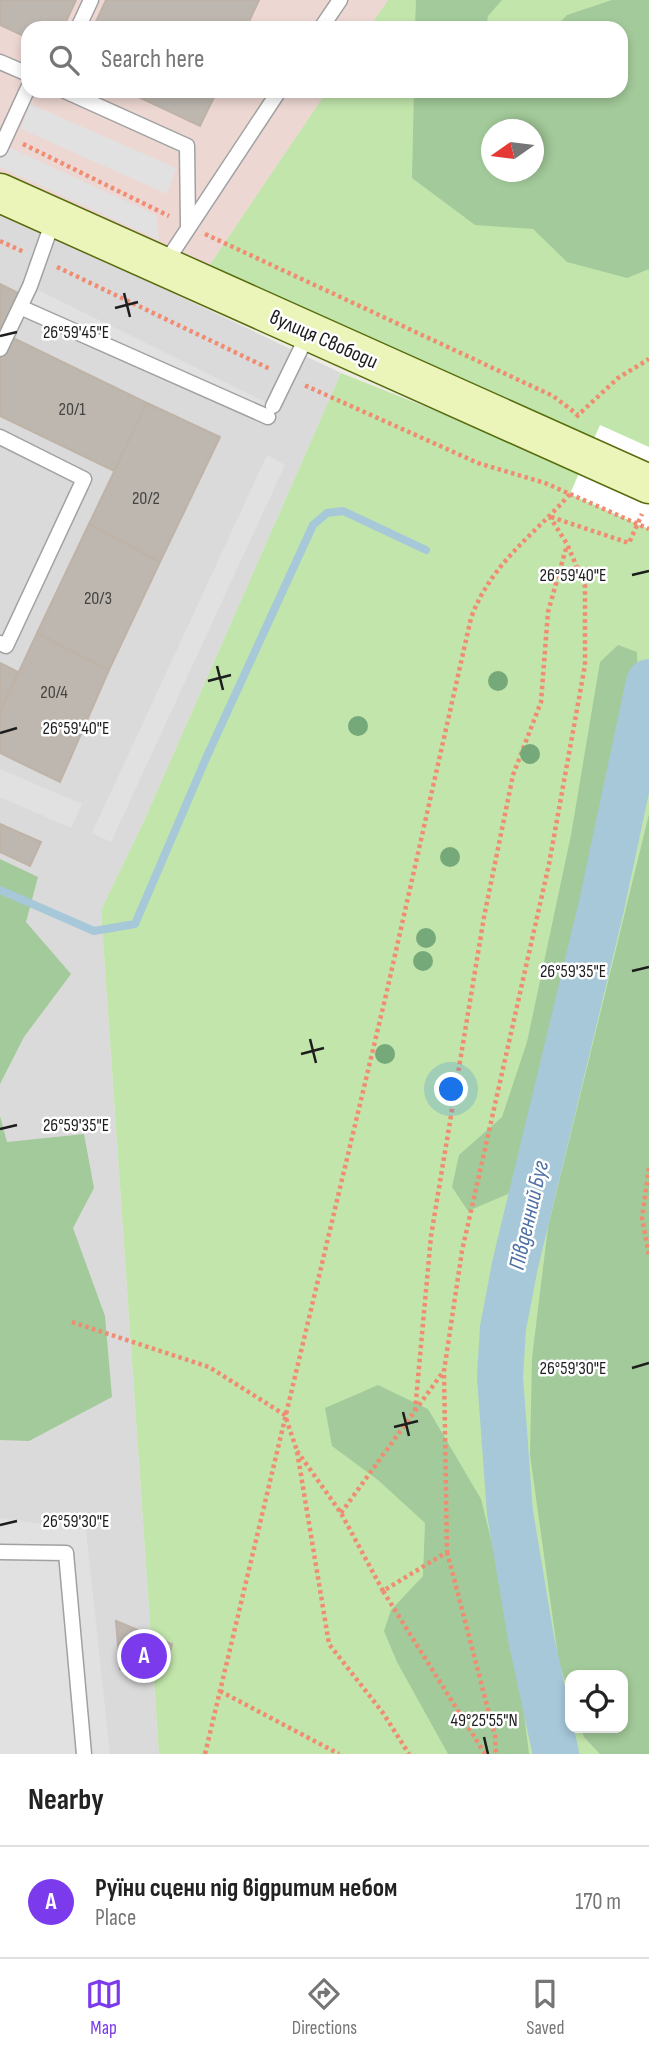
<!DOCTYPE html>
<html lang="en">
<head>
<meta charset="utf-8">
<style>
	body { margin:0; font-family:"Sofia Sans Condensed",sans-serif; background:#f2f2f2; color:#222 }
	.controls { position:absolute; right:21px; bottom:21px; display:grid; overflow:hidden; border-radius:14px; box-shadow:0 4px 10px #0003 }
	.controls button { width:63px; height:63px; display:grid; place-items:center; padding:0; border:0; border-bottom:2px solid #e0e0e0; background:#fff; color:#222; font:35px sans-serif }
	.compass { position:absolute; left:481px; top:119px; width:63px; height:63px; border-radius:50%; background:#fff; box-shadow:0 4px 10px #0003; rotate:256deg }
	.you { position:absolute; left:452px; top:1090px; width:24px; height:24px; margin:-18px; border:5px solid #fff; border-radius:50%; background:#1a73e8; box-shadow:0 0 0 10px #1a73e833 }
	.badge { display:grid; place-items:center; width:46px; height:46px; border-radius:50%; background:#7c3aed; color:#fff; font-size:23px; font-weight:700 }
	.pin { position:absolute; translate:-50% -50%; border:4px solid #fff; box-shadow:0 2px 7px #0006 }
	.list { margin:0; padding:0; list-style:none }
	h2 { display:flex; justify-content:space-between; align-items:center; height:91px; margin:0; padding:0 28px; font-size:30px }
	h2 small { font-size:23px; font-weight:400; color:#767676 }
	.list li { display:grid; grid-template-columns:46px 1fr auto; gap:21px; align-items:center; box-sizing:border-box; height:112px; padding:0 28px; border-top:2px solid #e0e0e0 }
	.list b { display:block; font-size:26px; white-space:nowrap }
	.list p { margin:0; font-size:23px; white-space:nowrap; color:#767676 }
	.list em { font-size:23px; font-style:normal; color:#767676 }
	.icon { flex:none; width:38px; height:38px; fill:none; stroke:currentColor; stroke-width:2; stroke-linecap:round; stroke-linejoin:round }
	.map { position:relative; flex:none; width:649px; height:1754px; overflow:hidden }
	.search { position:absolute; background:#fff; box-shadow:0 4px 10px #0003; left:21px; right:21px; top:21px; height:77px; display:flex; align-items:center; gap:18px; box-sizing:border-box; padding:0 24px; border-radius:21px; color:#767676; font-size:26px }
	.sheet { height:203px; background:#fff }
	nav { display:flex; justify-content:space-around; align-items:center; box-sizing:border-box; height:98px; border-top:2px solid #e0e0e0; background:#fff; font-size:19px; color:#767676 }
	nav a { display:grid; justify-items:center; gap:4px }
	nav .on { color:#7c3aed }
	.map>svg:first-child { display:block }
</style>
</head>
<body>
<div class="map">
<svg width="649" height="1754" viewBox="0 0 649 1754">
	<rect width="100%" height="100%" fill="#edebe3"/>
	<path fill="#dbdada" d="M 0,211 L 341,373 L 144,821 L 101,910 L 159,1754 L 0,1754 Z"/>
	<path fill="#edd7d3" d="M 0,0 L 388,0 L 369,28 L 28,28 L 28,91 L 327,91 L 205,272 L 0,178 Z"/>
	<path fill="#c2e5ac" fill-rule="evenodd" d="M 388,0 L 649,0 L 649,474 L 205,272 L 327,91 L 621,91 L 621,28 L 369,28 ZM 491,130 L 534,130 L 534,172 L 491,172 Z
		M 341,373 L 581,469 L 649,499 L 649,1754 L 159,1754 L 101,910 L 144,821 ZM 570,1675 L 623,1675 L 623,1728 L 570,1728 Z"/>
	<path fill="#a3ca9a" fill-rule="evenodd" d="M 416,0 L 502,0 L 488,16 L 486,28 L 415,28 Z
		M 612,0 L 649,0 L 649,269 L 627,278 L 567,262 L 533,229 L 475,225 L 412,178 L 414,91 L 621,91 L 621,28 L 555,28 L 567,15 ZM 491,130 L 534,130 L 534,172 L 491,172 Z
		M 618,645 L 637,652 L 638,682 L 567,1016 L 528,1151 L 508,1194 L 468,1211 L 452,1187 L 459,1155 L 502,1117 L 527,1042 L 571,835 L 600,662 Z
		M 649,814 L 649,1754 L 600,1754 L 584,1737 L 581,1728 L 623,1728 L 623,1675 L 570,1675 L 570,1696 L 559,1663 L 530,1455 L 532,1358 L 548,1227 Z
		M 0,859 L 38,877 L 26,922 L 71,974 L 24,1037 L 0,1084 Z
		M 0,1116 L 7,1142 L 84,1134 L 94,1188 L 73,1228 L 105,1316 L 112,1397 L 29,1441 L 0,1440 Z
		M 378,1385 L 428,1409 L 481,1499 L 514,1633 L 529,1754 L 448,1754 L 397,1662 L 384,1631 L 391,1610 L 423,1576 L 425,1523 L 378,1480 L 332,1446 L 325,1408 Z"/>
	<path fill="#e1e1e1" d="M 30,104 L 176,168 L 167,194 L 21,129 Z
		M 0,143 L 156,215 L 159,240 L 0,167 Z
		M 30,286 L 273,406 L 268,417 L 20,307 Z
		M 267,455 L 285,465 L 111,842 L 92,833 Z
		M 0,769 L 82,804 L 71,828 L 0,797 Z
		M 0,1518 L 86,1530 L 110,1754 L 0,1754 Z"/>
	<path fill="#fff" d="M 600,425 L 649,447 L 649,529 L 570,494 Z"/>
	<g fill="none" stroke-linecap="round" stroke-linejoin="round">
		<path stroke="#a6c8d8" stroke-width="8" d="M 0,890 L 94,931 L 135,924 L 207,756 L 313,525 L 327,513 L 343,511 L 426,550"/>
		<path stroke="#a6c8d8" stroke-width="46" d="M 556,1754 L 531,1638 L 510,1513 L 500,1377 L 503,1328 L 515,1265 L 601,908 L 649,682"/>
	</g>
	<path fill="#bdb7b0" stroke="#beb3a6" stroke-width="2" d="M 0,0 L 76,0 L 63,28 L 28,28 L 28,38 L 0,25 Z
		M 106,0 L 259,0 L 246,28 L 93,28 Z
		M 126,91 L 217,91 L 200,126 Z
		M 0,284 L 20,294 L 0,336 Z
		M 7,335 L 147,403 L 114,471 L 0,416 L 0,350 Z
		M 147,403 L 220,437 L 160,562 L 89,524 Z
		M 89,524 L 160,562 L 109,670 L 37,633 Z
		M 37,633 L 109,670 L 60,782 L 0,753 L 0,712 Z
		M 0,663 L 18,672 L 0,712 Z
		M 0,824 L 41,842 L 30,866 L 0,852 Z
		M 116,1621 L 172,1644 L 166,1670 L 120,1669 Z"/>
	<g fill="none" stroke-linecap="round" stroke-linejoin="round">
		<g stroke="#a1a1a1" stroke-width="17">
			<path id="lane" d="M 78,28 L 91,0
				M 321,28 L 340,0
				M 0,62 L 28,74
				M 65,91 L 187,146 L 188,226
				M 0,149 L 28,88
				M 164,265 L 279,91
				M 20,307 L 268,417
				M 0,349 L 30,286 L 54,218
				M 273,406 L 309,332
				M 0,437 L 84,479 L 6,646 L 0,643
				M 0,1552 L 66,1553 L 84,1754"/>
		</g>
		<g stroke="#576c0c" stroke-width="41">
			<path id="secondary" d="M 0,193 L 649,484"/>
		</g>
		<path stroke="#f08c71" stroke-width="4.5" stroke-dasharray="3.5 3.5" stroke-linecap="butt" d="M 23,144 L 169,216
			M 205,234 L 553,396 L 578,415
			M 0,241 L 24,252
			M 57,267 L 270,369
			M 576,417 L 618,378 L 649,359
			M 551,517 L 629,543 L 642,514
			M 649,1168 L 642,1218 L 649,1255
			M 72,1322 L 209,1367 L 285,1415 L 297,1451 L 329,1644 L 383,1713 L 409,1754
			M 415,1411 L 431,1236 L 484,917 L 513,775 L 541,702 L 548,612 L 567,545
			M 297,1451 L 341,1513 L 383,1591 L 447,1552 L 444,1371 L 462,1251 L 549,864 L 585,665 L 585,586 L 567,544 L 550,517
			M 341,1513 L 443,1372
			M 447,1552 L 495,1736 L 496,1754
			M 383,1591 L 485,1754
			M 220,1691 L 339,1754
			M 205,1754 L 386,995 L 471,618 C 492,562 532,537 570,494 L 545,483 L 478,463 L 304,385"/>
		<use href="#lane" stroke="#fff" stroke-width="14"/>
		<use href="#secondary" stroke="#ebf5b9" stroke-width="38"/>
		<path stroke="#f08c71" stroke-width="4.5" stroke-dasharray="3.5 3.5" stroke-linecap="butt" d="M 570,494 L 649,529"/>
	</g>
	<g fill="#75a97a">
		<circle cx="498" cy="681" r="10"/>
		<circle cx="358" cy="726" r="10"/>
		<circle cx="530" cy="754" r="10"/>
		<circle cx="450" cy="857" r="10"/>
		<circle cx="426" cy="938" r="10"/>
		<circle cx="423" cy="961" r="10"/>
		<circle cx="385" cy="1054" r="10"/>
	</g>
	<path fill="none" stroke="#1d1d1d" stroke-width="2.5" d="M 124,293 L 130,317M 115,308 L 138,302M 0,336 L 17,332M 632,575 L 649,571M 217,666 L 223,690M 208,681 L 231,675M 0,733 L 17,728M 632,971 L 649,967M 310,1039 L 316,1063M 301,1054 L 324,1048M 0,1129 L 17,1125M 632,1368 L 649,1363M 403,1412 L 409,1436M 394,1427 L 418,1421M 0,1525 L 17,1521M 484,1737 L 488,1754"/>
	<g text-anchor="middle" stroke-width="5" stroke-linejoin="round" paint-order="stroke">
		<g font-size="18" fill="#454442">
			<text x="72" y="415">20/1</text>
			<text x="146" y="504">20/2</text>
			<text x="98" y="604">20/3</text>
			<text x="54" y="698">20/4</text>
		</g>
		<g font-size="21" fill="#1d1d1d" stroke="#fff">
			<text transform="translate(324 339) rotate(24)" y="7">вулиця Свободи</text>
		</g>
		<g font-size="23" font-style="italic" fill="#5071a5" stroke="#fff">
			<text transform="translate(528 1215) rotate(-77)" y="8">Південний Буг</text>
		</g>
	</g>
	<g font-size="18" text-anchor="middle" fill="#1d1d1d" stroke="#fff" stroke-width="5" stroke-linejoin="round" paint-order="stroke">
		<text x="76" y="338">26°59'45"E</text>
		<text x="573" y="581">26°59'40"E</text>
		<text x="76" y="734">26°59'40"E</text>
		<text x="573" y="977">26°59'35"E</text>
		<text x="76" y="1131">26°59'35"E</text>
		<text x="573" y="1374">26°59'30"E</text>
		<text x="76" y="1527">26°59'30"E</text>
		<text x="484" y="1726">49°25'55"N</text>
	</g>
</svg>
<div class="controls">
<button><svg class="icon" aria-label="locate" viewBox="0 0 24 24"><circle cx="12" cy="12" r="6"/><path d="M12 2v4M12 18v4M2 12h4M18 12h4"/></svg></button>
</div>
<svg class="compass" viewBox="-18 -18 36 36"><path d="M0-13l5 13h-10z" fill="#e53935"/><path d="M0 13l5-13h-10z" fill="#767676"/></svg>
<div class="you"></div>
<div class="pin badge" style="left:144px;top:1656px">A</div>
<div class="search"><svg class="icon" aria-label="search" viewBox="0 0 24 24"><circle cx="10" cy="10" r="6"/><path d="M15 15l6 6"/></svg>Search here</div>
</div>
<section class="sheet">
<h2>Nearby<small></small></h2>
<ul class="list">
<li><span class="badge">A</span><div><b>Руїни сцени під відритим небом</b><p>Place</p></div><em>170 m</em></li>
</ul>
</section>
<nav>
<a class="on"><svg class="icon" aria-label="map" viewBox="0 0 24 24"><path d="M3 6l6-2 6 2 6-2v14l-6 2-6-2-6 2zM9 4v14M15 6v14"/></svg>Map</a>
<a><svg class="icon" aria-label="directions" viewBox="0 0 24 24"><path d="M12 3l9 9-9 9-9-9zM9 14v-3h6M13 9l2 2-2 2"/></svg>Directions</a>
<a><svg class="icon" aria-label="saved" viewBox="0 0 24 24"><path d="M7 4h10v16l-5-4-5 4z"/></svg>Saved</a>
</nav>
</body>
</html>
